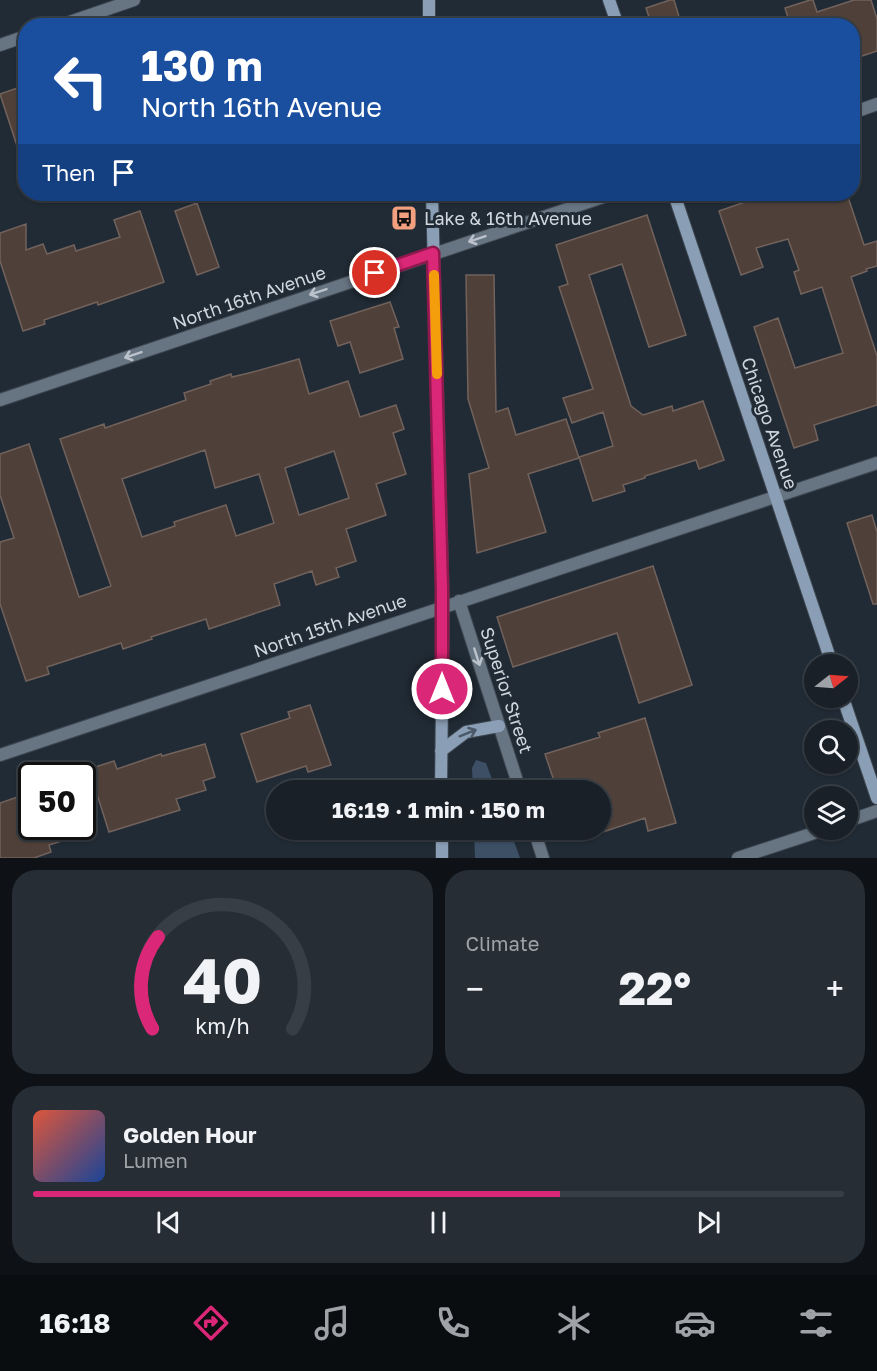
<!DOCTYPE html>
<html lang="en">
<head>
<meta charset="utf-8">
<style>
  body { margin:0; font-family:"Golos Text",sans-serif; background:#262d34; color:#f1f3f6; height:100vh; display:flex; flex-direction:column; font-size:22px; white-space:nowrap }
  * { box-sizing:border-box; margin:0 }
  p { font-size:20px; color:#9fa3a8 }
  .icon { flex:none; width:33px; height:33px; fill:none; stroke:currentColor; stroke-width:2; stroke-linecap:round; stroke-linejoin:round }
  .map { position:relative; height:858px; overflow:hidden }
  .drawer { display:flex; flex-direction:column; gap:12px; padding:12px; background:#0e1216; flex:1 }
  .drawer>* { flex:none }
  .guide { position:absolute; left:18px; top:18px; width:842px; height:183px; border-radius:24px; box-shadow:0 2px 4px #0004,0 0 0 2px #373e45; background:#1a4fa0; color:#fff; overflow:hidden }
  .needle { width:39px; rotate:73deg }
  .tools { position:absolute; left:804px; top:654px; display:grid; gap:12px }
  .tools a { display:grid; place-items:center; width:54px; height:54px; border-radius:50%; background:#192028; box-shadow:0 2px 4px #0004,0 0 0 2px #373e45; font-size:30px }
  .speed { position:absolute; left:18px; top:762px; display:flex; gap:12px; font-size:30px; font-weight:700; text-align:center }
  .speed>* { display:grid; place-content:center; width:78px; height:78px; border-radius:50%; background:#192028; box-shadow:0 2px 4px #0004,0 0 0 2px #373e45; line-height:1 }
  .speed .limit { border:3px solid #111; border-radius:9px; background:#fff; color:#111 }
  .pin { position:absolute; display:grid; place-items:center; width:51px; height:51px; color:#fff; margin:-26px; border:3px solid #fff; border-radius:50%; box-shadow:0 2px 6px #0007 }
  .me { position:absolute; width:66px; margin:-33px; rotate:0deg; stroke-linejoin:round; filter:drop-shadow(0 0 4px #0008) }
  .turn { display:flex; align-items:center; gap:21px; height:126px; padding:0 24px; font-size:27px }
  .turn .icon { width:78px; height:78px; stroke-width:2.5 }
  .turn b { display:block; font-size:42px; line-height:51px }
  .then { display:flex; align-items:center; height:57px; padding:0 24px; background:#0003; gap:12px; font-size:22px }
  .big { font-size:45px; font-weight:700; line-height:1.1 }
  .drawer .widget { flex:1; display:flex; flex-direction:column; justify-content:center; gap:9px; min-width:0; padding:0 21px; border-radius:24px; background:#262d34 }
  .drawer .dial { align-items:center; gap:0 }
  .dial svg { height:156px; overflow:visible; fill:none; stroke:#373e45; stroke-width:7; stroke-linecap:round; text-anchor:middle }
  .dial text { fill:#f1f3f6; stroke:none }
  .song { display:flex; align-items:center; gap:18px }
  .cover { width:72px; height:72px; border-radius:9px; background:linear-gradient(135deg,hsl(10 70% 55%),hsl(220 70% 35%)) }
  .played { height:6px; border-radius:3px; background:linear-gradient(90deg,#db2777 65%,#373e45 65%) }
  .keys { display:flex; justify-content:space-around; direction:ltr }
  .heat { display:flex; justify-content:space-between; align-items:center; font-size:33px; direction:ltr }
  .drawer .tiles { flex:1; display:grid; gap:12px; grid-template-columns:1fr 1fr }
  .widget:last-child { grid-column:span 2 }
  .trip { position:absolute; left:266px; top:780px; width:345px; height:60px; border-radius:30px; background:#192028; box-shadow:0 2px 4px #0004,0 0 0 2px #373e45; font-weight:700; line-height:60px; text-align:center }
  .menu { display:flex; height:96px; justify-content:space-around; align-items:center; background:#0a0d10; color:#9fa3a8 }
  .menu .icon { width:42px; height:42px }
  .menu .active { color:#db2777 }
  .menu b { font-size:27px; color:#f1f3f6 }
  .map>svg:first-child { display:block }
  .green { fill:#3c4f65 }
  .building { fill:#4f403a; stroke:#72625c; stroke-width:1.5; fill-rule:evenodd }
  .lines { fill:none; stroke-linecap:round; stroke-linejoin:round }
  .minor-casing { stroke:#3d4650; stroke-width:14 }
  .secondary-casing { stroke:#3d4650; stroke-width:14 }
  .minor { stroke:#677482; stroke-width:12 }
  .secondary { stroke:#8a9eb5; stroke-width:12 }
  .oneway { stroke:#bbc2cb }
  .oneway2 { stroke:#4b5968 }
  .route-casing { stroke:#8e194d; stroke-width:15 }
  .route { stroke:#db2777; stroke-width:10 }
  .slow { stroke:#f59e0b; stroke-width:10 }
  .labels { text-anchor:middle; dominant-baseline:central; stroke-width:6; stroke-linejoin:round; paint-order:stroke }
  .poi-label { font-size:18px; fill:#d0d6dd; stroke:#212b35; text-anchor:start }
  .street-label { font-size:18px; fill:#d0d6dd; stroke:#212b35 }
</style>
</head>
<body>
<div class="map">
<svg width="877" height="858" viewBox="0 0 877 858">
  <rect width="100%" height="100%" fill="#212b35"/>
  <path class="green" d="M476,760l10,3 10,27h-23l-1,-22z
    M474,830h36l10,28h-45z"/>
  <path class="building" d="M670,0h4l6,20 -17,6h-11l-6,-18z
    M810,0h3l4,12 37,-12h17l6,19v32l-18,6 -7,-21v-10h-65l-1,-4 3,-1 -4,-13z
    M26,85v75l-4,1 -22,-67z
    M742,194h105l17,51 13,-4v25l-11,3 1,2 -16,6 26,79v49l-63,20 4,15 -24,8 -40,-121 24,-9 17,50 48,-15 -21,-66 -21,7 -7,-22 5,-2 -11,-31 -32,9 7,19 -22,8 -22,-64 26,-9z
    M197,203l22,64 -22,8 -22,-64z
    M140,211l24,71 -66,23 -1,-3 -53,18 1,4 -22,7 -23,-70v-28l26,-9v26l17,-6 4,10 27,-9 2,6 44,-14 -6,-17z
    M647,215l39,120 -37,12 -27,-83 -33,11 42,131 12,9 29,-9 1,5 30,-10 21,59 -25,9 -3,-9 -51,16v2l-22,7 2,6 -32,10 -14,-44 34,-11 -10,-34 -31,11 -9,-25 30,-9 -34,-102 9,-3 -12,-39z
    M466,275h28l2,137 12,-4 8,27 50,-16 13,39 -51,16 18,58 -69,21 -8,-79 20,-6 -21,-69z
    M390,302l9,25 -5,1 9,31 -43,14 -10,-31 -12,4 -8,-25z
    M299,359l10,35 39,-13 12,36 36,-12 8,24 -11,4 13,41 -30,10 10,31 -40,14 10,32 -20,7 3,9 -23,8 -4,-14 -38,13 6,21 -71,24 -3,-10 -55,18 1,2 -29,10 -2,-6 -74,24 2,7 -23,7 -26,-77v-62l14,-4 -14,-43v-41l29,-10 50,153 32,-11 -51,-147 44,-15 1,4 81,-28 -2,-7 27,-9 -1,-3 21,-7 1,3 21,-5zM205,450l10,38 44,-14 15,49 -38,13 -10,-31 -52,17 1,4 -33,11 -20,-58zM334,451l15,47 -50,17 -14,-47z
    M872,515l5,17v72h-4l-26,-81z
    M653,566l39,119 -53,18 -22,-70 -104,34 -16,-50z
    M310,705l21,60 -23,7 -2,-6 -49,16 -16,-48 49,-16 -2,-6z
    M645,718l31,105 -28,8 -3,-13 -45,15v-43h-43l-12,-36 55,-17 -2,-4z
    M205,744l10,33 -12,4 3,9 -30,9 4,11 -71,22 -20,-63 25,-8 3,8 44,-15 1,2z
    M32,792v34h64l1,4 -48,15 2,7 -17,6h-34v-55z"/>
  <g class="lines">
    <defs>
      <path id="minor" d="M58,26l76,-26
        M0,45l26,-9
        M852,113l25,-9
        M0,400l612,-206
        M459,601l61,189
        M0,755l877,-292
        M848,821l29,-10
        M534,830l9,28
        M738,858l85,-28"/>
      <path id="secondary" d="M429,0v26
        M609,0l9,26
        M432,194l11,412 -2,184
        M674,194l158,470
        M843,698l34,100
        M441,751l25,-19 33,-6
        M442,830v28"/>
    </defs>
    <use href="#minor" class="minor-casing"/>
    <use href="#secondary" class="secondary-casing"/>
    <use href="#minor" class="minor"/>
    <use href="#secondary" class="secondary"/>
  </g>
  <defs><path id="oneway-shaft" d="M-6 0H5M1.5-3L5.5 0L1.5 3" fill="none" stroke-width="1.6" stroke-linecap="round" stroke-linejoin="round" transform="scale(1.5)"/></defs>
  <g class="oneway">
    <use href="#oneway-shaft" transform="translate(477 239) rotate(161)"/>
    <use href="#oneway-shaft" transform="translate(318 292) rotate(161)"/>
    <use href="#oneway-shaft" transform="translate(133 355) rotate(161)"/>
    <use href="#oneway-shaft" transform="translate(477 657) rotate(72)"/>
  </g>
  <use class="oneway2" href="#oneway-shaft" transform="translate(468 733) rotate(-22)"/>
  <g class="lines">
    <defs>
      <path id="route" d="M375,273l58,-20 9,336v100"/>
    </defs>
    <use href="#route" class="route-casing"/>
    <use href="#route" class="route"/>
    <path class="slow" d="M434,275l3,99"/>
  </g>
  <defs>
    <symbol id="bus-square" viewBox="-11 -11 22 22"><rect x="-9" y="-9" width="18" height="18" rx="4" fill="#f2a07f" stroke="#212b35"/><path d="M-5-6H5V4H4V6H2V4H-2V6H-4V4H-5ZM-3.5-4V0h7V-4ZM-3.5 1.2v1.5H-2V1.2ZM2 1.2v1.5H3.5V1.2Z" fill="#111"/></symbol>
  </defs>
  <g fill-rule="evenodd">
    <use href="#bus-square" x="389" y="203" width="30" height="30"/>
  </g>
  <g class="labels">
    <g class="poi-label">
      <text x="424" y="218">Lake &amp; 16th Avenue</text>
    </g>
    <g class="street-label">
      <text transform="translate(249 297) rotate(-19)">North 16th Avenue</text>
      <text transform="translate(770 423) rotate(71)">Chicago Avenue</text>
      <text transform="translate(330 625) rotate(-19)">North 15th Avenue</text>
      <text transform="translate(507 690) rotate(72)">Superior Street</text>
    </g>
  </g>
</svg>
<div class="tools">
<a><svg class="needle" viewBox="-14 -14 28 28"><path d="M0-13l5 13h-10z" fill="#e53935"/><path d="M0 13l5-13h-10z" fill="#9fa3a8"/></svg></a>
<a><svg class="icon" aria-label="search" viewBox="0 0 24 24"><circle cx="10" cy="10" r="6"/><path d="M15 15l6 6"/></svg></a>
<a><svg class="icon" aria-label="layers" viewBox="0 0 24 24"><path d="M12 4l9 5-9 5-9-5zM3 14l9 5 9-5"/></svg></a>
</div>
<div class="speed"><div class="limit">50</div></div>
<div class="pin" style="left:375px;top:273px;background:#d93025"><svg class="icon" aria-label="arrive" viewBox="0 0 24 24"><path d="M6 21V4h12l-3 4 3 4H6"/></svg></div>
<svg class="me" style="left:442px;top:689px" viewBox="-20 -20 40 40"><circle r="17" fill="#db2777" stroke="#fff" stroke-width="3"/><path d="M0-11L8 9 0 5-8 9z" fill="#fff"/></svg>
<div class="trip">16:19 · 1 min · 150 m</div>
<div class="guide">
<div class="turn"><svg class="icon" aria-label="left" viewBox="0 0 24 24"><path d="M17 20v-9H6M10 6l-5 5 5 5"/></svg><div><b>130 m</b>North 16th Avenue</div></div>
<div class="then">Then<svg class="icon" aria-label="arrive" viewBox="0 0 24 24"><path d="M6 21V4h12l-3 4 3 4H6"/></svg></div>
</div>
</div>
<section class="drawer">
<div class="tiles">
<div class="widget dial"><svg viewBox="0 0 100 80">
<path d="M14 69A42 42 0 1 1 86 69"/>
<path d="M14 69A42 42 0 0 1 17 22" stroke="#db2777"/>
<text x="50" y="56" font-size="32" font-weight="700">40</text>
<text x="50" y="72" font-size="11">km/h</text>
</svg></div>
<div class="widget"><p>Climate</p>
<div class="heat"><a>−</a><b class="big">22°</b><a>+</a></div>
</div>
<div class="widget">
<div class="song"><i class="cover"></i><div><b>Golden Hour</b><p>Lumen</p></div></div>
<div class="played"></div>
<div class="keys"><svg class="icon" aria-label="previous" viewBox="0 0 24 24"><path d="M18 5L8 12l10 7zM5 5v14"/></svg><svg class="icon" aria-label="pause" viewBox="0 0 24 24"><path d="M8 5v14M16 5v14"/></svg><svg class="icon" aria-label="next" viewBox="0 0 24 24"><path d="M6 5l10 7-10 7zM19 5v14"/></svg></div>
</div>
</div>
</section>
<nav class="menu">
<b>16:18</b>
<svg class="icon active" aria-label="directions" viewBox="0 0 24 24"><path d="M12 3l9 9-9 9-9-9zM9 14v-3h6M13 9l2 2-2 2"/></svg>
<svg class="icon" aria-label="music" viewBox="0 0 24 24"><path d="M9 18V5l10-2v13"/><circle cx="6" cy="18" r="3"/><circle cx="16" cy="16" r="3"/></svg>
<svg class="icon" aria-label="phone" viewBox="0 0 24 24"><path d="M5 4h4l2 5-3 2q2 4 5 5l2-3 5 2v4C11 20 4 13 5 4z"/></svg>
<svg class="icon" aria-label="climate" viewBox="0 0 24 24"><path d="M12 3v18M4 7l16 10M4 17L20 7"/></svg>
<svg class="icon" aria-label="car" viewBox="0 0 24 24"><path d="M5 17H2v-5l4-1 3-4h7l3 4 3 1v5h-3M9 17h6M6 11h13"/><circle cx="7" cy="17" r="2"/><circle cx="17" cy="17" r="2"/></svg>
<svg class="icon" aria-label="filters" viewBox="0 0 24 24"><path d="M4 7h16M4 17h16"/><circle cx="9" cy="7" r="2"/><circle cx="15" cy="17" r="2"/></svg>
</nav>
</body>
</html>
